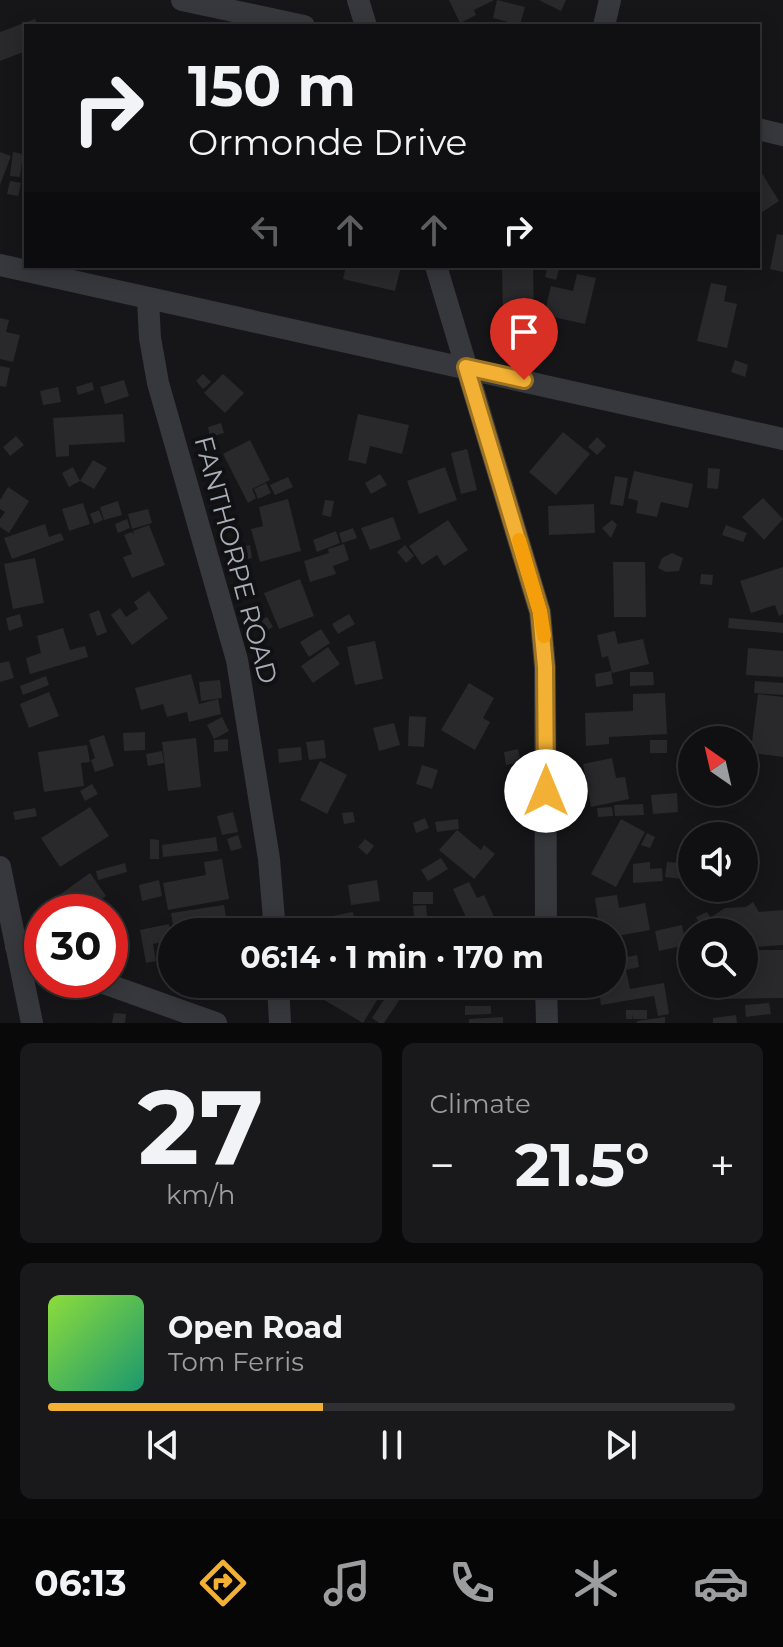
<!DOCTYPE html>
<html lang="en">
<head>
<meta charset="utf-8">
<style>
  body { margin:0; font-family:Montserrat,sans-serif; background:#19191b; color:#f1f3f6; height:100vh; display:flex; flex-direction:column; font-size:30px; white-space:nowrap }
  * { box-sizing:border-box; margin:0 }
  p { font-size:26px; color:#9c9d9f }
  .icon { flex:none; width:44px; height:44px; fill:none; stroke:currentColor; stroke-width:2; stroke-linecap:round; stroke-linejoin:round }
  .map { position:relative; height:1023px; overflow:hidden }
  .sheet { display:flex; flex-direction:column; gap:20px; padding:20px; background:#09090a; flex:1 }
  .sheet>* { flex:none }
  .top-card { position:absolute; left:24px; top:24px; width:736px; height:244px; border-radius:0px; box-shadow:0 4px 20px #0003,0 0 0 2px #303032; background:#101012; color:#f1f3f6; overflow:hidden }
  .needle { width:52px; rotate:326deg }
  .fabs { position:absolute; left:678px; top:726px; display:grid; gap:16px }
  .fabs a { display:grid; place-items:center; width:80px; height:80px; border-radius:50%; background:#101012; box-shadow:0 4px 20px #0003,0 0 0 2px #303032; font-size:40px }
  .speed { position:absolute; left:24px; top:894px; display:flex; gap:16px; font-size:40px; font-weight:700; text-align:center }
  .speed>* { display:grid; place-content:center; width:104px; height:104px; border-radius:50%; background:#101012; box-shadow:0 4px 20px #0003,0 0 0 2px #303032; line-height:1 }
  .speed .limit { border:12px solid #d22; background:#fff; color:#111 }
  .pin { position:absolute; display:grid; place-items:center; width:68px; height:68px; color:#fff; margin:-82px -34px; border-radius:50% 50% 50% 0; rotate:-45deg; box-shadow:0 0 8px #0007 }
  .pin .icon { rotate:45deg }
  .me { position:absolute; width:88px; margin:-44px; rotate:0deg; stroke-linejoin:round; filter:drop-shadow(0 0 6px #0008) }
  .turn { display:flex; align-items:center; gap:28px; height:168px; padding:0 32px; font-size:36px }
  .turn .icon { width:104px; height:104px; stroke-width:2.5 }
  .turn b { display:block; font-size:56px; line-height:68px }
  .lanes { display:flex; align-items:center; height:76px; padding:0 32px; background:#0003; justify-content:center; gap:40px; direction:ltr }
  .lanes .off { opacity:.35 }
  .big { font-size:60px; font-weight:700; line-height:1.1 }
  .sheet .tile { flex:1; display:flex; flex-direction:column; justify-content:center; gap:12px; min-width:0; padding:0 28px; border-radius:12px; background:#19191b }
  .sheet .dial { align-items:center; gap:0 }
  .dial b { font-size:104px; line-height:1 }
  .song { display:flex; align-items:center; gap:24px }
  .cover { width:96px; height:96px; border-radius:12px; background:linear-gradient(135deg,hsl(90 70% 55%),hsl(160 70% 35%)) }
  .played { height:8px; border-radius:4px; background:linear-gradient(90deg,#f2b134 40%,#303032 40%) }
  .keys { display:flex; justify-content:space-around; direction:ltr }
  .heat { display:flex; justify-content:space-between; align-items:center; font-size:44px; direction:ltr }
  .sheet .tiles { flex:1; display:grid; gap:20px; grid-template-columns:1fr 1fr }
  .tile:last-child { grid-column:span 2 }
  .trip { position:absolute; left:158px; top:918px; width:468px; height:80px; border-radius:40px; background:#101012; box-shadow:0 4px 20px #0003,0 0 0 2px #303032; font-weight:700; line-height:80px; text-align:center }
  .dock { display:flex; height:128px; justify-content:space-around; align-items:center; background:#060607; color:#9c9d9f }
  .dock .icon { width:56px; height:56px }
  .dock .active { color:#f2b134 }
  .dock b { font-size:36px; color:#f1f3f6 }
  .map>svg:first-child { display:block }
  .building { fill:#29292c }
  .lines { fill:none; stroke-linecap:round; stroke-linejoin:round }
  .street { stroke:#37383d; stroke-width:22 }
  .route-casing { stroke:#9d7322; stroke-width:20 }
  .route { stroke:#f2b134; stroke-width:14 }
  .slow { stroke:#f59e0b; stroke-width:14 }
  .labels { text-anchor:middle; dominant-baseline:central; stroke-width:8; stroke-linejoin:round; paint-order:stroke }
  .street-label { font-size:26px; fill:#a8adb8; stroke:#111113 }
</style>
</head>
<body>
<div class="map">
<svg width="783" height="1023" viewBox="0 0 783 1023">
  <rect width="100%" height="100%" fill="#161618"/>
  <path class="building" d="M449,0h45l-20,10 2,5 -16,8z
    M497,0l28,7 -5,18 -27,-7z
    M539,0h27l-5,11z
    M35,19l3,7h-12v25l-26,10v-29z
    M0,152l11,4 -11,29z
    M13,152l10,2 -3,23 -10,-1z
    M761,172l18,29 -21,14v-41z
    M10,181l11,2 -3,13 -11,-2z
    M777,234l6,1v37l-13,-3z
    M346,266h55l-6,25 -52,-12z
    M502,266h31l1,52h-31z
    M548,266h12l-4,14 -11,-3z
    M577,274l19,4 -11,46 -41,-9 7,-29 22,5z
    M711,283l16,3 -3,15 13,3 -10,44 -30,-7z
    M0,318l9,2 -3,12 14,3 -7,27 -13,-3z
    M735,360l13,5 -3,12 -14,-5z
    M0,366l10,2 -4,19 -6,-1z
    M203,374l8,8 -8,7 -7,-8z
    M223,374l21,19 -19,20 -21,-20z
    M124,380l5,16 -24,8 -5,-17z
    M92,382l2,8 -16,5 -2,-8z
    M58,387l3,15 -18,3 -3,-14z
    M123,414l2,28 -56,3v11l-13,1 -3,-39z
    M358,414l51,11 -7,29 -32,-8 -4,18 -18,-4z
    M221,423l3,10 -14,4 -2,-10z
    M563,432l27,22 -34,41 -27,-23z
    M16,436l8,9 -14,11 -7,-9z
    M597,437l9,9 -9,9 -9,-8z
    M250,440l20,40 -18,9 4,9 -8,5 -25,-49z
    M467,449l10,41 -16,4 -10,-41z
    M93,460l14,8 -13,21 -14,-8z
    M73,467l7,14 -11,6 -7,-14z
    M445,467l12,33 -38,14 -12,-33z
    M708,468l12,1 -2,20 -11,-1z
    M634,471l59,13 -5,24 -27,-6 -4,15 -21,-4 2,-12 -10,-3z
    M380,474l7,11 -16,9 -6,-11z
    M615,476l13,2 -5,28 -13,-2z
    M288,477l5,10 -18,8 -5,-10z
    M266,483l5,10 -13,6 -4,-10z
    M8,487l21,14 -20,32 -9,-6v-8l5,-7 -5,-3v-9z
    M763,498l20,21 -19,21 -22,-23z
    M288,499l13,52 -41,11 -9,-33 12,-3 -4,-19z
    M325,500l9,1 -3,16 -9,-2z
    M118,501l4,14 -18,5 -4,-13z
    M229,502l4,8 -12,5 -3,-8z
    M83,503l7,21 -21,7 -7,-22z
    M594,504l1,29 -46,2 -1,-29z
    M148,509l4,14 -20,6 -4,-15z
    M99,510l4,10 -9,4 -4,-10z
    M393,517l8,22 -31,11 -9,-22z
    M127,519l3,9 -12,5 -3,-9z
    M448,520l20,30 -24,16 -7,-11 -15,10 -13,-19z
    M612,520l5,5 -6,13 -9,-10z
    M45,524l4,13 12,-4 3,7 -52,19 -8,-21z
    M149,525l16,40 -33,13 -9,-21 9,-3 -8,-19 8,-3 2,3 -1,-4z
    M726,525l21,8 -4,9 -21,-7z
    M353,528l4,10 -15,5 -3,-10z
    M336,531l4,12 -23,9 -4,-12z
    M344,544l5,16 -16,6 3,8 -26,8 -6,-21 25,-8 -1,-4z
    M250,545l2,13 -9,2 -2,-13z
    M405,545l9,11 -8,7 -9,-11z
    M672,553l11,5 -4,13 -13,1 -8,-4 4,-10z
    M35,558l9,45 -31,6 -9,-45z
    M613,562h32l1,55h-32z
    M783,567v47l-4,2 -4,-11 -24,8 -11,-32z
    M701,574l12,1 -1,10 -12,-1z
    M300,579l14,37 -35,13 -15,-36z
    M149,591l19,27 -36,27 -21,-30 9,-7 6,9 12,-8 -4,-7z
    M99,610l8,22 -10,4 -8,-22z
    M20,614l3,12 -14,5 -3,-13z
    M349,614l6,10 -17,10 -6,-10z
    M267,617l6,10 -7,4 -6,-10z
    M729,618l54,5v10l-55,-5z
    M63,628l7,22 15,-4 3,11 -58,17 -4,-16 15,-5 -4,-17z
    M321,629l9,14 -21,14 -9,-15z
    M615,631l3,13 25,-5 6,25 -37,9 -4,-17 -6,2 -5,-23z
    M375,641l8,38 -28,6 -8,-38z
    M328,647l12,17 -27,19 -12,-17z
    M748,648l35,3v26l-37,-2z
    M9,661l5,17 -14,4v-19z
    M611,671l2,13 -17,3 -1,-13z
    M630,672h23l1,13 -24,1z
    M191,674l8,30 19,-5 3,15 -32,8 -2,-10 -20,5 -4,-13 -22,6 -6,-22z
    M46,676l3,9 -26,10 -3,-9z
    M220,680l2,18 -21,3 -2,-19z
    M755,681l28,2v12l-29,-2z
    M469,683l25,15 -11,20 7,4 -15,28 -34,-20z
    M49,692l10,24 -30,12 -9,-24z
    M665,693l2,41 -58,3v7l-23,2 -1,-33 48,-2v-17z
    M758,694l25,3v60l-38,-5 2,-11 5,1z
    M409,716l17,1 -2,30 -16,-1z
    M222,717l7,14 -15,8 -7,-14z
    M394,723l6,22 -21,6 -6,-23z
    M145,732v18l-21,1 -1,-18z
    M104,735l10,31 -19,6 -4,-12 4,-2 -6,-18z
    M196,738l5,49 -33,4 -6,-49z
    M228,739v12l-14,1v-12z
    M324,740l2,18 -17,2 -3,-18z
    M650,740h17v13h-17z
    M87,745l3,17 -9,1 3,23 -40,6 -6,-40z
    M301,747l1,13 -23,3 -1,-14z
    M518,749l3,13 -15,3 -2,-13z
    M162,751l2,12 -16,3 -2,-12z
    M612,758l4,20 9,-1 4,22 -38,8 -8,-43z
    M320,761l27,14 -20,39 -27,-14z
    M422,765l16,5 -6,19 -16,-5z
    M92,784l6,10 -13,7 -5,-10z
    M677,793l1,19 -25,2 -2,-19z
    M643,804l1,11 -29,1 -1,-11z
    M90,807l19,29 -49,31 -19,-29z
    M612,807l1,9 -15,1 -1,-9z
    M35,808l2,8 -22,4 -2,-8z
    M233,812l5,20 -16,3 -5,-19z
    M353,812l2,10 -11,2 -2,-11z
    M425,818l4,10 -13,5 -3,-10z
    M458,819l1,10 -22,3 -2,-10z
    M621,819l24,13 -29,55 -25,-13z
    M457,830l24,20 3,-5 11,9 -21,25 -35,-29z
    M647,833l8,4 -5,11 -9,-3z
    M238,835l4,13 -11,3 -4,-12z
    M216,837l2,14 -55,6 -1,-12z
    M150,839l9,1v19h-9z
    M365,839l9,7 -7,9 -9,-8z
    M441,858l7,11 -20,12 -7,-11z
    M222,859l7,40 -61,11 -5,-27 43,-8 -2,-13z
    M650,862v7l12,-1 1,13 -30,2v-19z
    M667,862l17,1 -2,16 -17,-2z
    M125,863l2,9 -29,8 -2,-9z
    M90,873l16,23 -10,7 7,9h-38l-10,-14z
    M159,880l3,16 -20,5 -3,-16z
    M377,880l3,21 -29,4 -3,-20z
    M469,882l8,16 7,-3 17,37h-49l17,-8 -16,-35z
    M413,892h20v12h-20z
    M617,895l2,13 26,-5 5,27 -38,7 -4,-12 -9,1 -4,-28z
    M753,902l6,10 24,-2v35l-29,2 -8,-12 -2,1v-4h-24l-9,-15 14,-9 21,-1z
    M224,905l2,12 -53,8 -2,-12z
    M426,905l2,20 -13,1 -2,-20z
    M353,912l3,20h-26l-2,-15z
    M707,912l4,7 7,13h-15l-7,-15z
    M239,918l5,8 -13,6 -4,-7z
    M169,924l3,16 -19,4 3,17 -10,2 -6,-33z
    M682,925l4,20 -27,6 -4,-20z
    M744,950h39v48l-59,1v-15h20z
    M637,955l2,12 -13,3 4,19 34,-6 5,31 -11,2 -4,-20 -53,9 -3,-21h14v-24z
    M329,984h58l-24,39 -42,-25z
    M389,992l11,7 -16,24h-5l-7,-5z
    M769,1003l2,11 -25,3 -1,-12z
    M465,1006h26v8l-26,1z
    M626,1010h21v9h-14l-1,-5v5h-6z
    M114,1013l12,1 -1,9h-13z
    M736,1015l1,8h-24v-5z
    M503,1017v6h-34v-4z
    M665,1017v6h-28v-2z"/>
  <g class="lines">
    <path class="street" d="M182,0l122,26
      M358,0l8,26
      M604,26l6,-26
      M758,129l25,6
      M0,265l783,174
      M436,266l104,346 5,55 1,265
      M148,300l2,38 8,45 79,277 32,199 6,73
      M0,867l32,156
      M16,947l26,13
      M95,980l121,43
      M278,984l2,39
      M546,984l1,39"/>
  </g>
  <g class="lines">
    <defs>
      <path id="route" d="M524,380l-58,-13 74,245 5,55 1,124"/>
    </defs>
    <use href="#route" class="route-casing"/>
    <use href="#route" class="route"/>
    <path class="slow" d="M519,540l21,72 4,24"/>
  </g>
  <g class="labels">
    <g class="street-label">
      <text transform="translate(236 560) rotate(75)">FANTHORPE ROAD</text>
    </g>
  </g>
</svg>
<div class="fabs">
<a><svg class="needle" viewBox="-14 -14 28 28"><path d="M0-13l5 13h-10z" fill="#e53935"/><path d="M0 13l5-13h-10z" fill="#9c9d9f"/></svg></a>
<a><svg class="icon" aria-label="sound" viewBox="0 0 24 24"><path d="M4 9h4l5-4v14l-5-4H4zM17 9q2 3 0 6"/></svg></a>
<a><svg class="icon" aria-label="search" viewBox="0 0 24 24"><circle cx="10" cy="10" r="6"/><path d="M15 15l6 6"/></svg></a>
</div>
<div class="speed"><div class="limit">30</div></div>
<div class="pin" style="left:524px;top:380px;background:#d93025"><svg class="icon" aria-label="arrive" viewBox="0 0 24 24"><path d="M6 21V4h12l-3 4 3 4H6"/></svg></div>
<svg class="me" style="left:546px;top:791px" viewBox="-20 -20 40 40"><circle r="19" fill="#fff"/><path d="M0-13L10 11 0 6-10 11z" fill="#f2b134"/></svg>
<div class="trip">06:14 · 1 min · 170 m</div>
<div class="top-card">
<div class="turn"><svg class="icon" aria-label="right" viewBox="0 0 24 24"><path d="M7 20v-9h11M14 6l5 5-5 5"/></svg><div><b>150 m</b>Ormonde Drive</div></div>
<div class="lanes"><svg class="icon off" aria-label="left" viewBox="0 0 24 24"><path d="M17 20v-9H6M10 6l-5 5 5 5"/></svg><svg class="icon off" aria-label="ahead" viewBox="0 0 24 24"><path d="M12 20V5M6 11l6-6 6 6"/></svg><svg class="icon off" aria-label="ahead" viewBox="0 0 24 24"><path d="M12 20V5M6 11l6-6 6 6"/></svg><svg class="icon" aria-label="right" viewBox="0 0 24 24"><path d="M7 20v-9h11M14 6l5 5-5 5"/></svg></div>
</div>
</div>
<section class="sheet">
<div class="tiles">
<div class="tile dial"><b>27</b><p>km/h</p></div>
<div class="tile"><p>Climate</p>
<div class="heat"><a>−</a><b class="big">21.5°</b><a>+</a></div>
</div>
<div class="tile">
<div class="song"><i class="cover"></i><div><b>Open Road</b><p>Tom Ferris</p></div></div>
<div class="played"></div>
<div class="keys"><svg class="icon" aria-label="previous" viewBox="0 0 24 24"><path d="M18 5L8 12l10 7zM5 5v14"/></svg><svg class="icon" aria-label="pause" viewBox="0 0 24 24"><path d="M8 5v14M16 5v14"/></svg><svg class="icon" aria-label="next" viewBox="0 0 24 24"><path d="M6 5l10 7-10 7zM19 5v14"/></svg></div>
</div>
</div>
</section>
<nav class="dock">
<b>06:13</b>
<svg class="icon active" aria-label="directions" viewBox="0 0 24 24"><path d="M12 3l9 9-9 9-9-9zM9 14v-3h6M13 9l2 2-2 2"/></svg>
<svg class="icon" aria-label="music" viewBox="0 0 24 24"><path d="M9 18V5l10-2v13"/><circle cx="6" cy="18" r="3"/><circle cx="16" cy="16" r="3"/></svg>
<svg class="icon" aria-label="phone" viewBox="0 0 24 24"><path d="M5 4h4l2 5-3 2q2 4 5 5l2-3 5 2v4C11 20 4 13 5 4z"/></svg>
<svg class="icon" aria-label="climate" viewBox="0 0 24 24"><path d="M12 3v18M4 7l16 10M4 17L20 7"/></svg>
<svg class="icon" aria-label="car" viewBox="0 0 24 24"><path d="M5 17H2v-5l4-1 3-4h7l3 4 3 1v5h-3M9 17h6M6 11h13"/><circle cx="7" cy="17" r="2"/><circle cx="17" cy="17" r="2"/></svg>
</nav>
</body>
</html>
